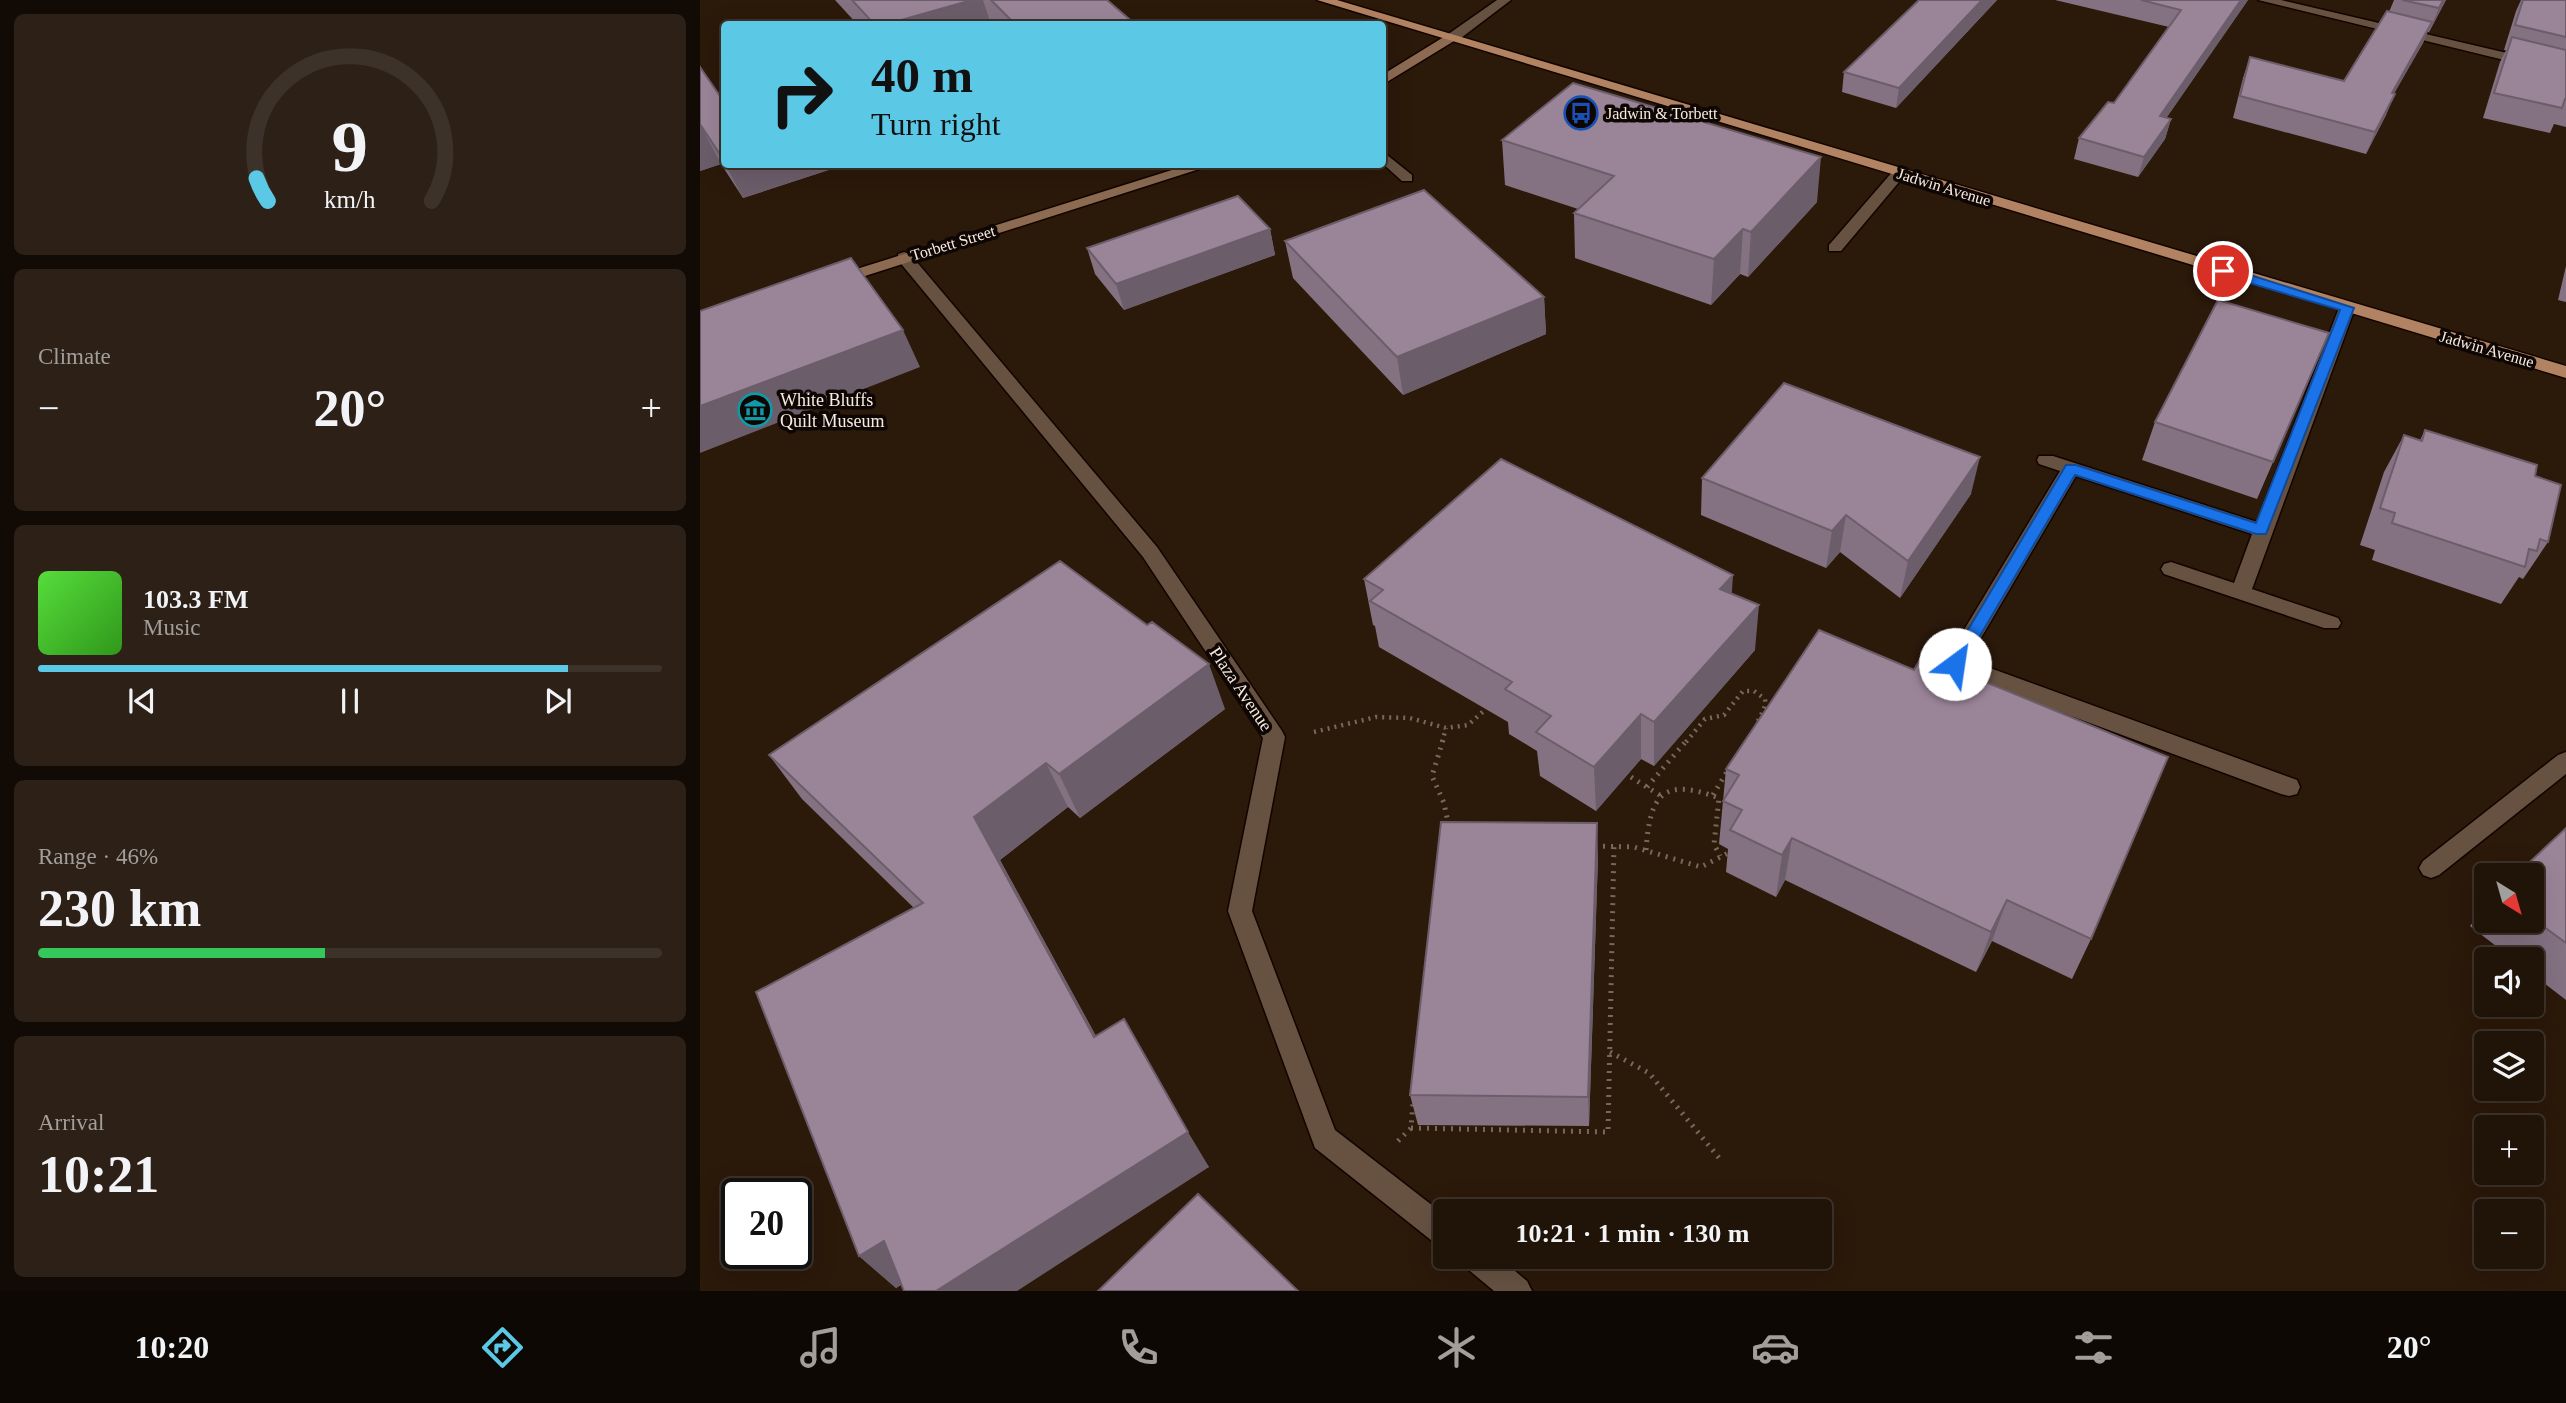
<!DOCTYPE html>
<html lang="en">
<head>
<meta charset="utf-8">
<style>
  body { margin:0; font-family:"Times New Roman",serif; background:#2d2016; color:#f1f3f6; height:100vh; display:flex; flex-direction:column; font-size:26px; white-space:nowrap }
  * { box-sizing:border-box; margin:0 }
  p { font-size:23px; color:#a29e9c }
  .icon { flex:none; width:38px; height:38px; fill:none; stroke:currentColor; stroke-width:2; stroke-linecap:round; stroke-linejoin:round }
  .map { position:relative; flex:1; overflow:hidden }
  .sheet { display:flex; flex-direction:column; gap:14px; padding:14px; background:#120a04; width:700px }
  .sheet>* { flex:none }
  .top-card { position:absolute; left:21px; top:21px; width:665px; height:147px; border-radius:7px; box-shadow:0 7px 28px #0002,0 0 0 2px #3d3229; background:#5bc8e6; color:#111; overflow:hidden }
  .needle { width:46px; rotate:143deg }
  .controls { position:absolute; left:1774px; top:863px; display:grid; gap:14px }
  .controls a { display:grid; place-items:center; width:70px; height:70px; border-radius:7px; background:#201308; box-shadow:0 7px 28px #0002,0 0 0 2px #3d3229; font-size:35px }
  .speed { position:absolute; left:21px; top:1178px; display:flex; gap:14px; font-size:35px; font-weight:700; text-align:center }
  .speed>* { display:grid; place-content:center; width:91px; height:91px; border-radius:50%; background:#201308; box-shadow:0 7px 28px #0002,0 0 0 2px #3d3229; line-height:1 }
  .speed .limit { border:4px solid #111; border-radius:10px; background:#fff; color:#111 }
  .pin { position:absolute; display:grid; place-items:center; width:60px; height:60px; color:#fff; margin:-30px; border:4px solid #fff; border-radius:50%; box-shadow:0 2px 7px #0007 }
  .me { position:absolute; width:77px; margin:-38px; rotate:31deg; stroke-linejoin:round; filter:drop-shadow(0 0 5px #0008) }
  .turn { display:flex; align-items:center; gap:24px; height:147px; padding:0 35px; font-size:32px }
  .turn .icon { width:91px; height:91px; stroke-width:2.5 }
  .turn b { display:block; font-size:49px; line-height:60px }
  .big { font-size:52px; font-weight:800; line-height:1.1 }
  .sheet .tile { flex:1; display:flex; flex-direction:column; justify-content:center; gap:10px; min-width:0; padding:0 24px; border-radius:10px; background:#2d2016 }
  .sheet .dial { align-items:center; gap:0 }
  .dial svg { height:182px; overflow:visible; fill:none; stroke:#3d3229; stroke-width:7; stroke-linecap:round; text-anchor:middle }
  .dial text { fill:#f1f3f6; stroke:none }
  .song { display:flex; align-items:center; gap:21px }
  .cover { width:84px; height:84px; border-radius:10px; background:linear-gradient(135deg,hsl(110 70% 55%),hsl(110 70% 35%)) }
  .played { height:7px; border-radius:4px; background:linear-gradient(90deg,#5bc8e6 85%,#3d3229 85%) }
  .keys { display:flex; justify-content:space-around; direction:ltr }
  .heat { display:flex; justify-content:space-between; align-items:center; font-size:38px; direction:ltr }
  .charge { height:10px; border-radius:5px; background:linear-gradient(90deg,#34c759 46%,#3d3229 0) }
  .trip { position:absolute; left:733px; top:1199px; width:399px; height:70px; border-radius:7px; background:#201308; box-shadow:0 7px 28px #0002,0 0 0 2px #3d3229; font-weight:800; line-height:70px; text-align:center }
  .tabs { display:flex; height:112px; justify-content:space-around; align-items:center; background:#0d0803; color:#a29e9c }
  .tabs .icon { width:49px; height:49px }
  .tabs .current { color:#5bc8e6 }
  .tabs b { font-size:32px; color:#f1f3f6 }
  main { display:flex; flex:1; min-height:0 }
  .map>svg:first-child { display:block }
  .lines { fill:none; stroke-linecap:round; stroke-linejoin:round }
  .lane-casing { stroke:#130400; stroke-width:3 }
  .street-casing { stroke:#130400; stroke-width:3 }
  .secondary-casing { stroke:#130400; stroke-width:3 }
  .primary-casing { stroke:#130400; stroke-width:3 }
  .path-far1 { stroke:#78685b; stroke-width:4.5; stroke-dasharray:2 5; stroke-linecap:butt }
  .path { stroke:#78685b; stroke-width:5; stroke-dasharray:2 6; stroke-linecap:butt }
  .lane { fill:#675242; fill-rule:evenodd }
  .street { fill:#675242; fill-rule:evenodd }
  .secondary { fill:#8c6b52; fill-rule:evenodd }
  .primary { fill:#b28362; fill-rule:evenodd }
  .wall { fill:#847283 }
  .shaded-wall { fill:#6c5d6a }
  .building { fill:#9a8598; stroke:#6c5d6a; stroke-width:2 }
  .route { fill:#1a73e8; stroke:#114b97; stroke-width:2 }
  .labels { text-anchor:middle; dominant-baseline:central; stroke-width:7; stroke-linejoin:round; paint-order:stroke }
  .far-poi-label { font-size:16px; fill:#f8ebe1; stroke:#0e0603; text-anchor:start }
  .far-street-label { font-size:16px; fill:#f8ebe1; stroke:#0e0603 }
  .poi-label { font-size:18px; fill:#f8ebe1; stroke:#0e0603; text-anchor:start }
  .street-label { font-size:18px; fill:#f8ebe1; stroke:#0e0603 }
</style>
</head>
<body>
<main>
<section class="sheet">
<div class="tile dial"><svg viewBox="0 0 100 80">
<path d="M14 69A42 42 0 1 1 86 69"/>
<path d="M14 69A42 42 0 0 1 9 59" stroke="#5bc8e6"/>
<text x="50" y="56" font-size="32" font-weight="700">9</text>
<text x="50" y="72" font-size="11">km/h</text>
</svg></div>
<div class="tile"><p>Climate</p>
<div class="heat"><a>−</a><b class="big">20°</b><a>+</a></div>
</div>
<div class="tile">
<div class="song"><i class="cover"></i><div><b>103.3 FM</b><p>Music</p></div></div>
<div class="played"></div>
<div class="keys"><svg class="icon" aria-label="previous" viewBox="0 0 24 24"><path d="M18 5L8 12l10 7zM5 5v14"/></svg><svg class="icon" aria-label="pause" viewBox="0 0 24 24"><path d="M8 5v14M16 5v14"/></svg><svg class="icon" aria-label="next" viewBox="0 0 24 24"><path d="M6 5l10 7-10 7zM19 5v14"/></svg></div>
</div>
<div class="tile"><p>Range · 46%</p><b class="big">230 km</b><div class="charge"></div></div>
<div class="tile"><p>Arrival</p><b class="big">10:21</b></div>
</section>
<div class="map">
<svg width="1866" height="1291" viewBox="0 0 1866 1291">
  <rect width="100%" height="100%" fill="#2b190a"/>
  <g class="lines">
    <defs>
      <path id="lane" d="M682,151l30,24v6h-10l-20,-18z
        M1199,168l8,5 -3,3 -63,75h-12v-6l65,-75z
        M1647,303l8,5 -103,281 86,29 3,5 -3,5h-14l-160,-54 -3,-5 3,-5 7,-2 63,21 18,-49 -176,-58 -108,184 329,120 3,7 -3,7 -8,2 -8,-2 -334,-124 -3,-6 3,-6 113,-187 -21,-7 -2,-4 2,-4h14l204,66 82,-214z
        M1866,752v22l-127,101 -8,3 -8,-3 -4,-7 4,-7 135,-106z"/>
      <path id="street" d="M797,0h14l-54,41h-10v-6z
        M1558,0h23l285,67v8z
        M204,252l6,2 247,293 125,184 3,6 -33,174 83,219 111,86v32l-10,-4 -121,-96 -87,-237 35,-173 -120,-181 -245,-297v-6z
        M760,1256h37l30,25 5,10h-38l-30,-25z"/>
      <path id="secondary" d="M747,35l12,3 -77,47v-10z
        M491,164h24l-375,120h-12l-2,-3 2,-3z"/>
      <path id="primary" d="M617,0h20l1229,366v12z"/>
    </defs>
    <use href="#lane" class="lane-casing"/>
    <use href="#street" class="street-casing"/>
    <use href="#secondary" class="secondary-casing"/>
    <use href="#primary" class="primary-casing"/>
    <path class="path-far1" d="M614,732l62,-15 34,1 36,10 22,-3 18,-16
      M742,742l4,-14
      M986,742l19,-23 19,-4 19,-24h11l11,8c2,12 -9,19 -9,31"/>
    <path class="path" d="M743,740l-11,36 12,27 5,24
      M931,777l30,19
      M947,787l40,-47
      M1013,795l15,-25
      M895,846l39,1 67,20 31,-16
      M946,850c4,-56 17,-73 73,-52l-5,46 6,12
      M910,1052l39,21 71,86
      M711,1128l197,4 6,-286
      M698,1141l13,-13 2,-26"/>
    <use href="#lane" class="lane"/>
    <use href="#street" class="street"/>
    <use href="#secondary" class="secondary"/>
    <use href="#primary" class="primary"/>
  </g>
  <path class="wall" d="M135,0h272l28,24h-142l-3,-3 1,3h-134z
    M1219,0h78l-101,108 -54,-16 2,-20z
    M1355,0h193l-82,118 5,1 -6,20 -27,38 -64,-18 5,-21 35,-35 55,-76z
    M1694,0h52l-17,32h-2l-4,11 -29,50 -8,22 -20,39 -133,-36 10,-40 7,-21 94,24 45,-69z
    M1821,0h45v127l-12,-3 -4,9 -67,-15 17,-56 6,-12h-2l12,-39z
    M0,67l22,32h2v65h123l-104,34 -22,-34 -21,7z
    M802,140l315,62 -69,75 -8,-3 -29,31 -136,-47 -1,-45 4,-4 -73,-24z
    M570,229l5,26 -151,55 -29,-36 -8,-26z
    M585,241l259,56 2,37 -143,61 -110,-117z
    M1866,266v36l-8,-2z
    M1629,333l-72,166 -115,-39 13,-38z
    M1725,430l110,46 13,66 -25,37 -4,-2 -18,27 -129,-44 3,-10 -15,-5 24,-73 20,-37 16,5z
    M1002,478l269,16 -71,104 -60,-46 -14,16 -125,-53z
    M664,579l368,14 23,57 -101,116 -13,-7 -45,52 -56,-35 -3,-25 -28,-17 -1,-12 -129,-75 -4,-21 -2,-1z
    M525,709l-145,109 -12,-11 -68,53 96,176 113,131 -308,118 -5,3 -37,-32 55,-348 -112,-109 -33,-44z
    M1026,769l365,170 -19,40 -80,-38 -16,31 -191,-92 -9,17 -50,-25 2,-23 -9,-5z
    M1866,828v172l-34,-26v-15h-19l-43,-33 17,-21v15h45v-45z
    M898,857l-9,269 -171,-1 -8,-30z"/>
  <path class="shaded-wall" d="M272,0h11l8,24h-104z
    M1282,0h15l-101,108 3,-20z
    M1541,0h7l-94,136 6,-20z
    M1743,0h3l-17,32 10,-24z
    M1732,22l-9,21 -41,72 10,-22z
    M1695,94l-9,21 -20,39 9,-22z
    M1471,119l-6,20 -27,38 6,-20z
    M0,124l21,40 -21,7z
    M1121,157l-4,45 -69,75 3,-45z
    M25,164h122l-104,34z
    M570,229l5,26 -151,55 -8,-26z
    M1043,229l-3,45 -29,31 3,-46z
    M844,297l2,37 -143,61 -6,-38z
    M203,330l17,37 -220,86v-47z
    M1280,457l-9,37 -71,104 8,-37z
    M1146,515l-6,37 -14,16 6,-37z
    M1033,575l-3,46 -10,-32z
    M1059,605l-4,45 -101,116v-44z
    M509,664l16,45 -145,109 -21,-44z
    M941,714v45l-45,52 -2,-44z
    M346,763l22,44 -68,53 117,215 -23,-38 -120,-220z
    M897,823l1,34 -9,269 -1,-29z
    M1092,838l-7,42 -9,17 6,-42z
    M1307,900l-15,41 -16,31 15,-40z
    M488,1132l21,35 -192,124h-81z
    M184,1241l35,32 -23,15 -37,-32z"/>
  <path class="building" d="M152,0h120l-85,24h-13z
    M291,0h116l28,24h-120z
    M1219,0h63l-83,88 -55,-16z
    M1441,0h100l-81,116 11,3 -27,38 -65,-19 29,-36 6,1 67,-93z
    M1702,0h41l-4,8z
    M1823,0h43v37l-51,-12z
    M1687,11l45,11 -40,71 3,1 -20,38 -135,-36 10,-39 94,24z
    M1812,37l54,13v49h-1l-3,9 -68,-15z
    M0,67l22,32h2v56l-3,1 -21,-32z
    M873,83l248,74 -70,75 -8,-3 -29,30 -140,-46 40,-37 -112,-36z
    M724,190l120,107 -147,60 -112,-116z
    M538,196l32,33 -154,55 -29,-36z
    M151,258l52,72 -203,76v-95z
    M1518,300l111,33 -56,129 -118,-40z
    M1084,383l196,74 -72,104 -62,-46 -14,16 -130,-53z
    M1725,430l112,35 -2,11 26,9 -13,57 -8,-3 -3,12 -8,-2 -4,18 -133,-44 3,-10 -15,-5 24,-73 18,6z
    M801,459l232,116 -13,14 39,16 -105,117 -13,-8 -47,53 -58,-35 15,-16 -46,-27 7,-7 -142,-81 13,-11 -19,-11z
    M360,561l87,64 5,-3 57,42 -150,110 -13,-11 -72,54 120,220 30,-18 64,113 -252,159h-32l-20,-50 -25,15 -103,-264 167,-89 -154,-148z
    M1119,630l95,40 8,-14 246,101 -77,182 -84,-39 -16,32 -199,-94 -10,17 -52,-25 12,-20 -19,-9 16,-26 -13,-6z
    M741,822l156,1 -9,274 -178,-2z
    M1866,828v115l-34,-25v-43h-16z
    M498,1194l100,97h-200z"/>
  <path class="route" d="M1519,268h9l126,40 -88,226h-10l-181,-59 -114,193h-11v-8l116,-195h10l180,58 84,-213 -121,-36z"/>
  <defs>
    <symbol id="bus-ring" viewBox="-11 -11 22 22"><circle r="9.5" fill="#0e0603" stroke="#1a4fb4" stroke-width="1.5"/><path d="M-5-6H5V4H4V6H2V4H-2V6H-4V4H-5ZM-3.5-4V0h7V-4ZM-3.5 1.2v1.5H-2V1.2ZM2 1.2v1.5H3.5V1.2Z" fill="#1a4fb4"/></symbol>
    <symbol id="museum-ring" viewBox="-11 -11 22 22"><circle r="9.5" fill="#0e0603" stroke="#0f9aa8" stroke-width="1.5"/><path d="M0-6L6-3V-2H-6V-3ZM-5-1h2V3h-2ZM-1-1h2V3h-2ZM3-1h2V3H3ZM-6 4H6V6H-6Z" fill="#0f9aa8"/></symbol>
  </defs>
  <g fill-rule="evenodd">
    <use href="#bus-ring" x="862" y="94" width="38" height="38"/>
    <use href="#museum-ring" x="36" y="391" width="38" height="38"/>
  </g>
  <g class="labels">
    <g class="far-poi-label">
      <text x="906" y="113">Jadwin &amp; Torbett</text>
    </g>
    <g class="far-street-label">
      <text transform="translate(1244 187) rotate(17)">Jadwin Avenue</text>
      <text transform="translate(253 243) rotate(-17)">Torbett Street</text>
      <text transform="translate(1787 349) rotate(16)">Jadwin Avenue</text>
    </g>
    <g class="poi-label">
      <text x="80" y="400">White Bluffs<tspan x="80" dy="21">Quilt Museum</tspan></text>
    </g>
    <g class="street-label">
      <text transform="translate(541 689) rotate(56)">Plaza Avenue</text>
    </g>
  </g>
</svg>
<div class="controls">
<a><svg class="needle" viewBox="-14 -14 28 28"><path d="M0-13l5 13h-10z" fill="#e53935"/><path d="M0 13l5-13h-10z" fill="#a29e9c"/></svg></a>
<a><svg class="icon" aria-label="sound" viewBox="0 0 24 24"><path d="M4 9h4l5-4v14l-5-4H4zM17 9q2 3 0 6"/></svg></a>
<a><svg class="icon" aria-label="layers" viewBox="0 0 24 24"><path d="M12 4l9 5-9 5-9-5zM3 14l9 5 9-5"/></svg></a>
<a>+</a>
<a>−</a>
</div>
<div class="speed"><div class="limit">20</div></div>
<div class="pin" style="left:1523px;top:271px;background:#d93025"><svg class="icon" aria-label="arrive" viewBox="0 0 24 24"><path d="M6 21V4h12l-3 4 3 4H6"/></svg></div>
<svg class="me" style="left:1255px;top:664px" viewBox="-20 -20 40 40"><circle r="19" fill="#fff"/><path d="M0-13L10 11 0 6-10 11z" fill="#1a73e8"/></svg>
<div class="trip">10:21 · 1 min · 130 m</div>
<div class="top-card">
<div class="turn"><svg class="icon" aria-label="right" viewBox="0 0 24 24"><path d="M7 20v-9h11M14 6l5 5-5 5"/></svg><div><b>40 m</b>Turn right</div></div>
</div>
</div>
</main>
<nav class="tabs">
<b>10:20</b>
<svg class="icon current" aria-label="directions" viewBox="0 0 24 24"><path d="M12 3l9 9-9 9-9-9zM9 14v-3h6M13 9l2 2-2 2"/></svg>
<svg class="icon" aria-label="music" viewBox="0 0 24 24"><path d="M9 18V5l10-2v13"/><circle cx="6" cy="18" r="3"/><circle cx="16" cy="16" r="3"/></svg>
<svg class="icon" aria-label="phone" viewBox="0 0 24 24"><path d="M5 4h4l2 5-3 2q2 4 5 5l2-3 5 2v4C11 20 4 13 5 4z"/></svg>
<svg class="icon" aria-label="climate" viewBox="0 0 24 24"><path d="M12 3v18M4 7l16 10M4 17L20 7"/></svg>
<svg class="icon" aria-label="car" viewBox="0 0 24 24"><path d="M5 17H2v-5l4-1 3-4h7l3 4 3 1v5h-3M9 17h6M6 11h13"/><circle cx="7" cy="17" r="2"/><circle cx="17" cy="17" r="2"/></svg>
<svg class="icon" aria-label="filters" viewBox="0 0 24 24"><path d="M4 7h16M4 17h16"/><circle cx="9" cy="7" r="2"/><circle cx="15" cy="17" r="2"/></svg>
<b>20°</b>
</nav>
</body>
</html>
